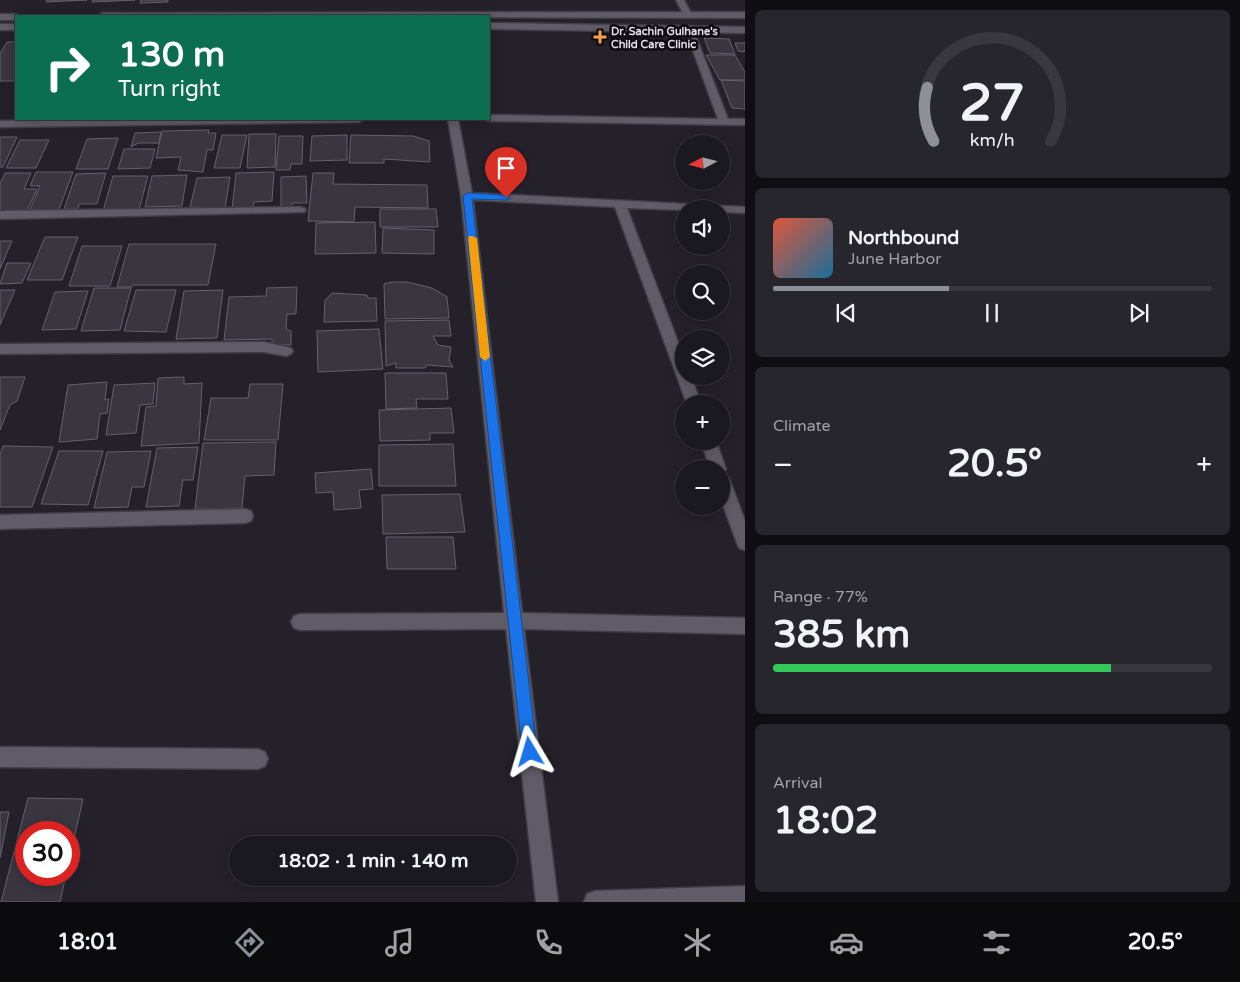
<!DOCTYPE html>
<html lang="en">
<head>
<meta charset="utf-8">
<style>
  body { margin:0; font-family:"Varela Round",sans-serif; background:#28262d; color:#f1f3f6; height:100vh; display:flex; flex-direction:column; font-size:19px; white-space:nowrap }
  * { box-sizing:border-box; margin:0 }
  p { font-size:16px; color:#a0a0a5 }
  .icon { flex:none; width:28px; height:28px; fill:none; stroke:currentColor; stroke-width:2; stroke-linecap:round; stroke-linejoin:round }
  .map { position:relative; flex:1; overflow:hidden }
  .sheet { display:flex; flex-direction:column; gap:10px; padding:10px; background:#0f0e12; width:495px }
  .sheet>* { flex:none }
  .top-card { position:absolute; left:15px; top:15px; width:475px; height:105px; border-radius:0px; box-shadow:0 2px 12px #0003,0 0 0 1px #39383e; background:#0b6e4f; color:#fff; overflow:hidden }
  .needle { width:32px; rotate:263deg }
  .tools { position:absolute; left:675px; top:135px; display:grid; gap:10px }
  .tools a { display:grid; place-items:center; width:55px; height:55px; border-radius:50%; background:#1b1920; box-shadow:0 2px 12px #0003,0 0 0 1px #39383e; font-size:25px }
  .speed { position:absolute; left:15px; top:821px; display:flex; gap:10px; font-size:25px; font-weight:700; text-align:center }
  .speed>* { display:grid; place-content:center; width:65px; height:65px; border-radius:50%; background:#1b1920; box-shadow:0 2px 12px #0003,0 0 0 1px #39383e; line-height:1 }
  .speed .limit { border:8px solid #d22; background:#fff; color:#111 }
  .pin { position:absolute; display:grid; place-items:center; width:42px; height:42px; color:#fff; margin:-51px -21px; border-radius:50% 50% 50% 0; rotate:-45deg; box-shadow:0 0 5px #0007 }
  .pin .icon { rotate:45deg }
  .me { position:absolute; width:55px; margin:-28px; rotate:353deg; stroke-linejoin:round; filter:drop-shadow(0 0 4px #0008) }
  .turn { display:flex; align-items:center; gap:18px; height:105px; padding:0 20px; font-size:22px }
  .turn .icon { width:65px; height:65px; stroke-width:2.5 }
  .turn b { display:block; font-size:35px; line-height:42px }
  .big { font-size:38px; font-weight:700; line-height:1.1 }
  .sheet .tile { flex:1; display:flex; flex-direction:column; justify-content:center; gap:8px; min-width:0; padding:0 18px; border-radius:8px; background:#28262d }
  .sheet .dial { align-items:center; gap:0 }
  .dial svg { height:130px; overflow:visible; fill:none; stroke:#39383e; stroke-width:7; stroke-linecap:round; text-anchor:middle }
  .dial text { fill:#f1f3f6; stroke:none }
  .song { display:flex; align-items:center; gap:15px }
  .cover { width:60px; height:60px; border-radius:8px; background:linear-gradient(135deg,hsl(10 70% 55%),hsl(200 70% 35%)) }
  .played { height:5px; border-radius:2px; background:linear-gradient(90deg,#8c9099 40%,#39383e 40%) }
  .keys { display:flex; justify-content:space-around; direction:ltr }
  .heat { display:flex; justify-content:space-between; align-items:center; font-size:28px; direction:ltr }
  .charge { height:8px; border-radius:4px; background:linear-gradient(90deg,#34c759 77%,#39383e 0) }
  .trip { position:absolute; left:229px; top:836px; width:288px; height:50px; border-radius:25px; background:#1b1920; box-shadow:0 2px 12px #0003,0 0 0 1px #39383e; font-weight:700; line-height:50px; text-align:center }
  .tabs { display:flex; height:80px; justify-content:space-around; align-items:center; background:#0b0a0d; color:#a0a0a5 }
  .tabs .icon { width:35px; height:35px }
  .tabs .current { color:#8c9099 }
  .tabs b { font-size:22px; color:#f1f3f6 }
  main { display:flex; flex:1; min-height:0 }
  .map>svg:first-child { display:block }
  .building { fill:#393640; stroke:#64616d }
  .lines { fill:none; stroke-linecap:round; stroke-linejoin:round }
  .minor-casing { stroke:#403d46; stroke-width:3 }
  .tertiary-casing { stroke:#403d46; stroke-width:3 }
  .minor { fill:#5f5c67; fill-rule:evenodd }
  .tertiary { fill:#5f5c67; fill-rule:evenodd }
  .route { fill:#1a73e8; stroke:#114b97 }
  .slow { fill:#f59e0b }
  .poi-dot { fill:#f6a247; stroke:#0d0b10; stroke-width:2 }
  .labels { text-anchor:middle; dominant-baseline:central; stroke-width:5; stroke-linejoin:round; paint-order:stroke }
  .far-poi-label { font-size:11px; font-weight:bold; fill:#e1dfe6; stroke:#0d0b10; text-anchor:start }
</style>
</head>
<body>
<main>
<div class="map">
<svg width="745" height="902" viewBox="0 0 745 902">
  <rect width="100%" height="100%" fill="#24212b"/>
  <path class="building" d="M47,0h40l-41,2z
    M93,0h42l-43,2z
    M141,0h27v2l-28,1z
    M704,38l25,1 6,15 -25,-1z
    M7,42h9v39h-16v-27z
    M735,43h10v9l-7,-1z
    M706,55h29l10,17v8h-25z
    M721,80l24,1v28l-13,-1z
    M209,130l-1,3h8l-3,17h-6l-4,22 -25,-2 3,-13 -25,1 6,-27z
    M161,132l-2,11h-21l-7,4 4,-14z
    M249,134h27l-1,33 -28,1z
    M222,135h25l-7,33h-26z
    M347,135v25l-37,1 2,-25z
    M351,135l62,1 16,5 1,21 -46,-3v4h-35z
    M279,136h24l-1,28h-11l-1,6h-14z
    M0,137h17l-14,30h-3z
    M118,138l-10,31h-32l11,-30z
    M20,140h29l-13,28h-30z
    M124,149h31l-5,19 -32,1z
    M36,172h37l-15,40h-29l11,-26h-10z
    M274,172l-2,29 -18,1 -1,6 -21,1 4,-36z
    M5,173h26l-7,16h13l-11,24h-26v-29z
    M106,173l-9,31h-18l-1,5h-14l12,-35z
    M313,173h21l-1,11 94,1 1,23 -73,-1 -1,15 -46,-1z
    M187,175l-5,31 -37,1 7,-31z
    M113,176h35l-9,34 -36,1z
    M306,176l1,27h-15v4l-11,1v-31z
    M230,177l-5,31 -35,-1 7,-29z
    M380,209h56l2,18h-58z
    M375,222l1,31 -61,1 1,-31z
    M383,228l51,2v24l-52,-1z
    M45,237h33l-16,43h-35z
    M0,241h12l-12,28z
    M129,244h87l-8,41h-75l-1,2h-15z
    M82,246h40l-12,40h-41z
    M7,263h24l-9,20 -22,1z
    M392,282h15l25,6 15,9 2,21 -64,1 -1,-35z
    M297,287l-1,27h-9l-1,15 5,2v14h-19v-6l-48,1 5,-43 37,-1 1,-8z
    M94,288h37l-11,42 -39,1z
    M0,290h15l-15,35z
    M136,290h40l-10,42 -42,-1z
    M223,290l-6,48 -41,1 8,-48z
    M88,291l-12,38 -34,1 13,-38z
    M332,293l35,2 1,3h8l1,23 -53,1 1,-22z
    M449,320l2,16h-18l5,9 13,2 -2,13 4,7 -26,-2 -2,3h-29v-5l-10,3 -1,-45z
    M379,329l4,40 -65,3 -1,-41z
    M385,373h61l2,26h-32l1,9 -31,1z
    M0,377h25l-8,24 -7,4 -10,25z
    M184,377v7l18,-1 -3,60 -58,3 5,-39 10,-1 2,-28z
    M107,382l-2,18 4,-1 -2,14 -7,1 -3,25 -38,3 9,-57z
    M155,383l-2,21 -13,1 -4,28 -30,2 8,-50z
    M250,384h33l-5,56h-74l7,-42h37z
    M451,408l3,25h-24v7l-50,1 -1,-31z
    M276,442l-2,33 -29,1 -3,32 -47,1 8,-66z
    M453,444l3,42h-77v-41z
    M3,446l50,1 -21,60h-32v-52z
    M198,447l-5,33h-10l-4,26 -33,1 11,-59z
    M59,451h44l-15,54 -47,-1z
    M151,451l-7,36h-12l-4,20 -34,1 13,-56z
    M371,469l2,20 -14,1 2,18 -27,2 -1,-18 -17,1 -1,-20z
    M460,494l5,38 -82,2 -1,-39z
    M386,537h67l3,32h-69z
    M28,798l55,1 -14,62v-29h-43v43h40l-6,27h-59z
    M0,812h9l-9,46z"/>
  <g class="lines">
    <defs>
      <path id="minor" d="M676,0h8l8,15 -1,2h-6z
        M689,26l4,3 35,90h17v6l-256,-4 -5,-2h5v-4l229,4 -33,-90z
        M156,119h208l-5,3 -359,5v-6z
        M448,119h10l14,74 273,14v6l-24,-1v-3h-37v1l-57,-2 57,150v18h7l10,28h-14l-72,-197 -142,-7 49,413 223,5v16l-221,-5 34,273h-22l-30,-273 -206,1 -6,-2 -3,-6 3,-6 6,-2 204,-1 -43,-417z
        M300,207l4,1 2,2 -2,2 -304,7v-8z
        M264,342l27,6 2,3 -2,3 -5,2 -22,-4 -264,2v-10z
        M701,441h15l10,28 -2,4 5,5 16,43v29l-6,-2 -2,-5 -16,-43v-31h-11z
        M245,509l6,2 2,5 -2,5 -6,2 -245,6v-14z
        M0,747l258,2 7,3 3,7 -3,7 -7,3 -258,-2z
        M745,886v16h-161l3,-8 8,-3z"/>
      <path id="tertiary" d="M745,12v6l-647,-2 4,-3z
        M0,14h16l4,2h-4v4h-16z
        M489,23l256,4v6l-256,-4z
        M0,24h16v6h-16z"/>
    </defs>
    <use href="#minor" class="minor-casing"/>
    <use href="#tertiary" class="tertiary-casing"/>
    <use href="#minor" class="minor"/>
    <use href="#tertiary" class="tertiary"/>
  </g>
  <path class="route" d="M467,193l39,2 4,3 -4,2 -34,-1 65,553 -2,5 -5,2 -6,-2 -2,-5 -59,-556z"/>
  <path class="slow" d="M469,236h3l5,2 13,119 -5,4 -5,-4 -12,-119z"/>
  <path class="poi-dot" d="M597.5 29.5h5v5h5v5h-5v5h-5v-5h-5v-5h5z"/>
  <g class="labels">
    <g class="far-poi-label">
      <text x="611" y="31">Dr. Sachin Gulhane's<tspan x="611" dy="13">Child Care Clinic</tspan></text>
    </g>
  </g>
</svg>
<div class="tools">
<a><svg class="needle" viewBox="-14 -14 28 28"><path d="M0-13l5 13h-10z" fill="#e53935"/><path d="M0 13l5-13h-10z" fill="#a0a0a5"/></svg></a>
<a><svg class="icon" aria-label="sound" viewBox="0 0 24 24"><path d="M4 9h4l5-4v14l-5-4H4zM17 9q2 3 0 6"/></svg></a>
<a><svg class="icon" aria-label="search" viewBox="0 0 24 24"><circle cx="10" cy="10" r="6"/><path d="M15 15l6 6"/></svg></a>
<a><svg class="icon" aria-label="layers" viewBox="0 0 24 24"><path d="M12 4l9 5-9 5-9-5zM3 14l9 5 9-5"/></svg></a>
<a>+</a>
<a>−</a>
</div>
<div class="speed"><div class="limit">30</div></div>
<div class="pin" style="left:506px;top:198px;background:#d93025"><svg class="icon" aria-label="arrive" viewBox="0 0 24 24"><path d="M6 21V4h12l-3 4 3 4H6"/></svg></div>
<svg class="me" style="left:530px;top:752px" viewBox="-20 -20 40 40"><path d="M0-17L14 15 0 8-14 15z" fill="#1a73e8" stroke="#fff" stroke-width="4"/></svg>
<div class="trip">18:02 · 1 min · 140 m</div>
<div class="top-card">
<div class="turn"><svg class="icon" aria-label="right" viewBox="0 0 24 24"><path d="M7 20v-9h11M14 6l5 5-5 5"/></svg><div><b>130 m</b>Turn right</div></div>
</div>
</div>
<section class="sheet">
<div class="tile dial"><svg viewBox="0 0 100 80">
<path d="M14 69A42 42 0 1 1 86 69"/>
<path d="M14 69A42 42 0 0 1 10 36" stroke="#8c9099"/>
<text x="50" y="56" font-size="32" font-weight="700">27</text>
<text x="50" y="72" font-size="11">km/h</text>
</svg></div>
<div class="tile">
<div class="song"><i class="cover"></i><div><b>Northbound</b><p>June Harbor</p></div></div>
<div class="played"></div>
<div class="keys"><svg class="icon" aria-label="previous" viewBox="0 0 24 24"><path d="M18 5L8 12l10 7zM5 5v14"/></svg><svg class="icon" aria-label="pause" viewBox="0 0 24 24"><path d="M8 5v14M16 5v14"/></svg><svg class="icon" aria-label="next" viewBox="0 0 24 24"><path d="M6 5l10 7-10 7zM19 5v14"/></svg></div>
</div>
<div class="tile"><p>Climate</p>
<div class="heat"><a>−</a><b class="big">20.5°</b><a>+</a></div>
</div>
<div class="tile"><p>Range · 77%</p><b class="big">385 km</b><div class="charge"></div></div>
<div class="tile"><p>Arrival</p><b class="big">18:02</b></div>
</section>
</main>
<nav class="tabs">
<b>18:01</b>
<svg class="icon current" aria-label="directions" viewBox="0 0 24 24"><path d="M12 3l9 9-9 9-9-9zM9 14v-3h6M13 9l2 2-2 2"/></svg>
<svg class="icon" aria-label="music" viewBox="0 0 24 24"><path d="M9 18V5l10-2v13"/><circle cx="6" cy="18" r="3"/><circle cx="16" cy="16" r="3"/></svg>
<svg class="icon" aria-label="phone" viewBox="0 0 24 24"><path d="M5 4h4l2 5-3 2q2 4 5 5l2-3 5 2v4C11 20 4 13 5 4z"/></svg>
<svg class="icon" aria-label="climate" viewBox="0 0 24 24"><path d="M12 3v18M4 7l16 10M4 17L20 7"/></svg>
<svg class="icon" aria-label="car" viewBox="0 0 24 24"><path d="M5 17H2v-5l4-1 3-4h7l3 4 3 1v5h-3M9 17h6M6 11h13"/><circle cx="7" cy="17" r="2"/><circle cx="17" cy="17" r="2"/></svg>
<svg class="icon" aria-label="filters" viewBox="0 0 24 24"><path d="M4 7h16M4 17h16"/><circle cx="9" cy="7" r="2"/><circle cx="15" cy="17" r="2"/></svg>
<b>20.5°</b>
</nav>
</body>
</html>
